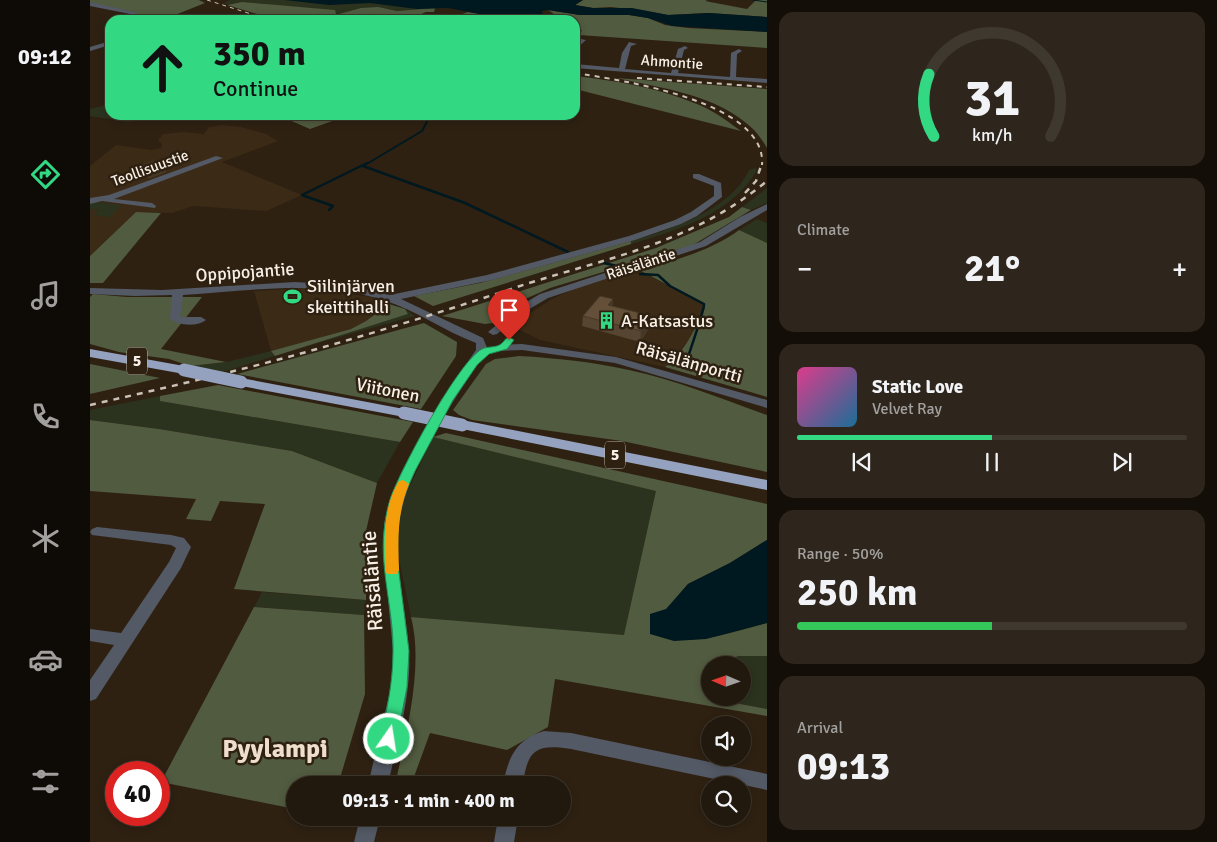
<!DOCTYPE html>
<html lang="en">
<head>
<meta charset="utf-8">
<style>
  body { margin:0; font-family:Signika,sans-serif; background:#2e261c; color:#f1f3f6; height:100vh; display:flex; flex-direction:column; font-size:19px; white-space:nowrap }
  * { box-sizing:border-box; margin:0 }
  p { font-size:16px; color:#a2a09e }
  .icon { flex:none; width:28px; height:28px; fill:none; stroke:currentColor; stroke-width:2; stroke-linecap:round; stroke-linejoin:round }
  .map { position:relative; flex:1; overflow:hidden }
  .details { display:flex; flex-direction:column; gap:12px; padding:12px; background:#130e08; width:450px }
  .details>* { flex:none }
  .hud { position:absolute; left:15px; top:15px; width:475px; height:105px; border-radius:15px; box-shadow:0 2px 8px #0003,0 0 0 1px #3f382e; background:#33d882; color:#111; overflow:hidden }
  .needle { width:32px; rotate:272deg }
  .controls { position:absolute; left:611px; top:656px; display:grid; gap:10px }
  .controls a { display:grid; place-items:center; width:50px; height:50px; border-radius:50%; background:#22190e; box-shadow:0 2px 8px #0003,0 0 0 1px #3f382e; font-size:25px }
  .speed { position:absolute; left:15px; top:761px; display:flex; gap:10px; font-size:25px; font-weight:700; text-align:center }
  .speed>* { display:grid; place-content:center; width:65px; height:65px; border-radius:50%; background:#22190e; box-shadow:0 2px 8px #0003,0 0 0 1px #3f382e; line-height:1 }
  .speed .limit { border:8px solid #d22; background:#fff; color:#111 }
  .pin { position:absolute; display:grid; place-items:center; width:42px; height:42px; color:#fff; margin:-51px -21px; border-radius:50% 50% 50% 0; rotate:-45deg; box-shadow:0 0 5px #0007 }
  .pin .icon { rotate:45deg }
  .me { position:absolute; width:55px; margin:-28px; rotate:13deg; stroke-linejoin:round; filter:drop-shadow(0 0 4px #0008) }
  .turn { display:flex; align-items:center; gap:18px; height:105px; padding:0 25px; font-size:22px }
  .turn .icon { width:65px; height:65px; stroke-width:2.5 }
  .turn b { display:block; font-size:35px; line-height:42px }
  .big { font-size:38px; font-weight:700; line-height:1.1 }
  .details .tile { flex:1; display:flex; flex-direction:column; justify-content:center; gap:8px; min-width:0; padding:0 18px; border-radius:15px; background:#2e261c }
  .details .dial { align-items:center; gap:0 }
  .dial svg { height:130px; overflow:visible; fill:none; stroke:#3f382e; stroke-width:7; stroke-linecap:round; text-anchor:middle }
  .dial text { fill:#f1f3f6; stroke:none }
  .song { display:flex; align-items:center; gap:15px }
  .cover { width:60px; height:60px; border-radius:8px; background:linear-gradient(135deg,hsl(330 70% 55%),hsl(200 70% 35%)) }
  .played { height:5px; border-radius:2px; background:linear-gradient(90deg,#33d882 50%,#3f382e 50%) }
  .keys { display:flex; justify-content:space-around; direction:ltr }
  .heat { display:flex; justify-content:space-between; align-items:center; font-size:28px; direction:ltr }
  .charge { height:8px; border-radius:4px; background:linear-gradient(90deg,#34c759 50%,#3f382e 0) }
  .trip { position:absolute; left:196px; top:776px; width:285px; height:50px; border-radius:25px; background:#22190e; box-shadow:0 2px 8px #0003,0 0 0 1px #3f382e; font-weight:700; line-height:50px; text-align:center }
  main { display:flex; flex:1; min-height:0 }
  .menu { display:flex; flex-direction:column; width:90px; justify-content:space-around; align-items:center; background:#0e0a06; color:#a2a09e }
  .menu .icon { width:35px; height:35px }
  .menu .on { color:#33d882 }
  .menu b { font-size:22px; color:#f1f3f6 }
  .map>svg:first-child { display:block }
  .built { fill:#3b2a15 }
  .green { fill:#2b321d }
  .forest { fill:#515b3f }
  .water { fill:#00181f }
  .lines { fill:none; stroke-linecap:round; stroke-linejoin:round }
  .stream-far2 { stroke:#00181f; stroke-width:1 }
  .stream-far1 { stroke:#00181f; stroke-width:2 }
  .stream { stroke:#00181f; stroke-width:2.5 }
  .minor { fill:#535965; fill-rule:evenodd }
  .highway { fill:#94a1bf; fill-rule:evenodd }
  .rail-far2 { stroke:#cbc2b7; stroke-width:1; stroke-dasharray:4 4; stroke-linecap:butt }
  .rail-far1 { stroke:#cbc2b7; stroke-width:2; stroke-dasharray:5 5; stroke-linecap:butt }
  .rail { stroke:#cbc2b7; stroke-width:2.5; stroke-dasharray:6 6; stroke-linecap:butt }
  .highway-bridge { stroke:#94a1bf; stroke-width:13 }
  .wall { fill:#564530 }
  .shaded-wall { fill:#463827 }
  .building { fill:#645038; stroke:#463827 }
  .route { fill:#33d882; stroke:#218c54 }
  .slow { fill:#f59e0b }
  .labels { text-anchor:middle; dominant-baseline:central; stroke-width:5; stroke-linejoin:round; paint-order:stroke }
  .far-street-label { font-size:15px; fill:#f8f0e6; stroke:#2e2112 }
  .shield { fill:#2e2112; stroke:#bbb2a6; stroke-width:1 }
  .shield-label { font-size:16px; font-weight:bold; fill:#f8f0e6 }
  .street-label { font-size:18px; fill:#f8f0e6; stroke:#2e2112 }
  .poi-label { font-size:18px; fill:#f8f0e6; stroke:#2e2112; text-anchor:start }
  .near-street-label { font-size:21px; fill:#f8f0e6; stroke:#2e2112 }
  .near-district-label { font-size:26px; font-weight:bold; fill:#efdecb; stroke:#2e2112 }
</style>
</head>
<body>
<main>
<nav class="menu">
<b>09:12</b>
<svg class="icon on" aria-label="directions" viewBox="0 0 24 24"><path d="M12 3l9 9-9 9-9-9zM9 14v-3h6M13 9l2 2-2 2"/></svg>
<svg class="icon" aria-label="music" viewBox="0 0 24 24"><path d="M9 18V5l10-2v13"/><circle cx="6" cy="18" r="3"/><circle cx="16" cy="16" r="3"/></svg>
<svg class="icon" aria-label="phone" viewBox="0 0 24 24"><path d="M5 4h4l2 5-3 2q2 4 5 5l2-3 5 2v4C11 20 4 13 5 4z"/></svg>
<svg class="icon" aria-label="climate" viewBox="0 0 24 24"><path d="M12 3v18M4 7l16 10M4 17L20 7"/></svg>
<svg class="icon" aria-label="car" viewBox="0 0 24 24"><path d="M5 17H2v-5l4-1 3-4h7l3 4 3 1v5h-3M9 17h6M6 11h13"/><circle cx="7" cy="17" r="2"/><circle cx="17" cy="17" r="2"/></svg>
<svg class="icon" aria-label="filters" viewBox="0 0 24 24"><path d="M4 7h16M4 17h16"/><circle cx="9" cy="7" r="2"/><circle cx="15" cy="17" r="2"/></svg>
</nav>
<div class="map">
<svg width="677" height="842" viewBox="0 0 677 842">
  <rect width="100%" height="100%" fill="#2e2112"/>
  <path class="built" d="M132,125l19,2 25,7 12,7 -56,21 80,33 -36,16 -73,-5 -21,7 -36,-1 -46,44v-90l26,-21 36,5 9,-2 1,-4 -4,-4 5,-6 19,-2 22,2 5,-7z
    M542,267l72,37 1,4 -12,26 -22,29 -6,4 -125,-27 -20,-10 9,-16 23,-15 47,-21z
    M219,288l68,10 12,6 -23,17 -15,8 -80,22 -17,-60z"/>
  <path class="green" d="M140,0h180l133,15 -21,3 -30,-2 -44,-8 -51,3 -15,-3 -34,4 -9,2 -26,-6 -30,-1 -23,-4 -38,1z
    M20,104v11h52l1,2 -35,5 -38,-6v-7z
    M665,168l2,2c-24,44 -82,61 -126,74v-3c39,-11 101,-32 118,-71z
    M677,188v15l-16,7 -9,-3z
    M9,202l20,3 2,1 -11,11 -17,-2 6,-5 -9,-1v-5z
    M667,219l10,4v20l-28,-13z
    M315,309l10,7 -119,33 112,-35z
    M181,351l4,5 -55,17 -30,-7 36,-4z
    M70,396l1,5 239,41 -23,41 -85,-32 -133,-22 -69,-9v-10z
    M343,437l223,53 50,149 61,-16v86l-42,-8 -1,-3h18v-33h-32l-272,-46 -27,-2 -15,-72 4,-38z
    M172,592l104,8 -2,15 -110,-8z"/>
  <path class="forest" d="M0,0h109l6,3 -30,12 -25,5 -10,-4 -50,-12z
    M493,0h125l-3,1 42,8 9,-9h11v17l-58,-4 -41,2 -22,-4 -35,-4 -18,1 -18,-3z
    M152,2l93,8 1,4h3l22,-6 17,-1 19,4 38,-3 -1,4h-8l-11,5 -1,3h-137l-50,-15z
    M458,10l32,5h49l19,3 17,7 23,3 79,4v16l-188,-13 3,-5h-7v-10h-59l38,-6z
    M378,12l34,4v4h-46l-2,-3z
    M485,76c44,5 90,13 131,32 12,6 24,15 35,23l-166,-42z
    M526,78l151,11v59c-4,-7 -9,-14 -14,-19 -35,-34 -91,-41 -137,-51z
    M213,115h116l10,3 -4,2 -50,1 -29,-5 -36,13 -23,-10z
    M652,207l9,3 -58,35 -143,43 -34,15 -23,20 -8,1 -43,-8 214,-68 73,-31z
    M46,212l25,1 -58,70h-13v-27z
    M649,230l28,13v154l-102,-30c19,-14 30,-38 40,-59l-1,-4 -63,-33c33,-11 70,-20 98,-41z
    M541,241v3l-198,62 -19,-10 66,-13z
    M3,294l34,3h75l-41,52 65,13 -36,4 -21,-7 -50,-7 -29,-8v-47z
    M299,304l16,5 3,5 -133,42 -4,-5 80,-22 15,-8z
    M334,323l33,19 -1,14 -35,53 -184,-35z
    M429,356c37,2 74,6 110,14 47,10 93,29 138,45v57l-145,-31 -150,-21 -13,-5 -6,-5 33,-46 9,-5z
    M0,364l70,14 -70,16z
    M128,385l195,37 -13,20 -240,-41v-5z
    M0,420l69,9 133,22 85,32 -11,48v69l-132,-11 31,-85 -45,-3 -9,20 -25,-2 10,-20 -106,-8z
    M356,433l321,71v36l-37,23 -42,21 -22,26 -15,4 -1,19c40,16 78,0 117,-10v33h-29l-18,9h-10v33h14l1,3 42,8v7l-212,-37 -7,48 -41,23 -77,-17 -19,52h-16c11,-51 29,-118 16,-168l213,18 32,-144 -223,-54z
    M164,607l110,8 1,79 -27,91h-43v24l-134,-27z"/>
  <path class="water" d="M195,0h298l-8,5 18,3h39l36,7 41,-2 58,4v15l-95,-6 -24,-8 -19,-3h-49l-32,-5 -6,1 1,4 -21,3 -38,-3 -36,-7 -31,1 -47,-6 -41,2z
    M677,540v83l-61,16 -32,2 -24,-7v-20l16,-5 22,-25 42,-21z"/>
  <g class="lines">
    <path class="stream-far2" d="M663,0l14,2
      M412,16v4"/>
    <path class="stream-far1" d="M275,165l57,-34 7,-13 -10,-3"/>
    <path class="stream" d="M273,166l102,37 103,49
      M239,210l4,-4 -31,-11 65,-32
      M514,263l17,4
      M550,274l18,1 12,11 34,18c1,5 -16,52 -19,62"/>
    <path class="minor" d="M0,2l44,10 15,8h-7l-12,-6 -40,-8z
      M360,15l7,5h-6l-4,-3z
      M491,39l5,1 -11,10v-5z
      M20,41v4l-20,6v-4z
      M539,42l8,2 -6,2 -6,23 46,4 7,-24 7,-3 3,2 -4,2 -6,23 52,4 1,-24 8,-4 3,2 -5,3 -1,23 31,2v4l-192,-15v-4l44,4 3,-15z
      M126,156l7,2 -109,41 38,4 4,3 -1,2 -53,-7 -12,3v-6l19,-3z
      M603,174h6l22,9 1,14 -25,19 -16,8 -46,16 -143,40 -91,19 82,39 5,12c-34,48 -78,114 -89,171 -7,36 8,92 10,129 3,45 -12,91 -21,135h-20l23,-98 2,-36 -9,-94v-33l6,-26 12,-27 39,-71 35,-50v-7c-32,-12 -60,-33 -93,-43 -65,-21 -134,-9 -200,-5l-3,22h21l5,3c-8,7 -29,6 -36,-2l2,-23 -37,1 -45,-2v-6l72,2 133,-8 53,3 42,10 97,-20 142,-39 46,-16 16,-8 23,-16v-10l-21,-8z
      M677,204v6l-61,36 -158,52 -22,13 -29,23 -4,1 -5,-3 30,-25 22,-13 160,-52 40,-25z
      M432,344l94,13 151,43v8l-152,-45 -93,-13 -23,1 -6,-3 6,-3z
      M7,527l74,8 13,3 7,9 -10,21 -85,131 -6,2v-21l24,-35 -24,-4v-12l31,4 48,-71 7,-14 -5,-3 -79,-10 -2,-3 2,-3z
      M454,731l27,2 196,41v16l-196,-41c-34,-5 -44,0 -48,36h-20c5,-27 13,-46 41,-54z
      M270,818h20l-6,24h-20z
      M408,818h20l-4,24h-20z"/>
    <path class="highway" d="M0,349l94,17 7,4 -7,4 -94,-17z
      M151,378l163,31 5,1 2,3 -2,3 -5,1 -168,-32 -2,-3 2,-3z
      M372,420l305,60v10l-310,-62 -3,-3 3,-3z"/>
    <path class="rail-far2" d="M117,0l63,20"/>
    <path class="rail-far1" d="M485,73c45,7 192,28 187,92
      M547,78l130,9"/>
    <path class="rail" d="M655,193l11,-12 6,-18
      M0,405c70,-16 140,-32 209,-51 76,-21 152,-45 227,-70 89,-28 167,-42 241,-103"/>
    <path class="highway-bridge" d="M94,370l57,12
      M314,413l58,12"/>
  </g>
  <path class="wall" d="M48,167l28,5 -16,6 -11,-4z
    M523,299l-1,7 38,21 -10,15 -58,-16 1,-10z"/>
  <path class="shaded-wall" d="M75,165l1,7 -16,6 -1,-7z
    M523,299l-1,11 -4,-5z
    M562,316l-2,11 -10,15 1,-11z"/>
  <path class="building" d="M64,161l11,4 -16,6 -11,-4z
    M510,296l13,3 -5,6 44,11 -11,15 -58,-15z"/>
  <path class="route" d="M419,337l5,3 -7,9 -18,5 -12,11 -24,35 -38,71 -12,27 -5,26 -1,33 12,94 -2,36 -10,52 -2,5 -6,2 -6,-2 -3,-5c7,-29 13,-57 13,-87 1,-43 -15,-86 -8,-129 1,-8 3,-18 6,-26 10,-28 67,-135 91,-148 6,-3 14,-1 19,-5 4,-3 3,-5 8,-7z"/>
  <path class="slow" d="M313,480l6,4c-12,30 -11,54 -10,86l-2,4h-10l-2,-4c0,-30 -3,-62 14,-89z"/>
  <defs>
    <symbol id="stadium-bare" viewBox="-9 -9 18 18"><path d="M0-5a6.5 5 0 1 0 0 10a6.5 5 0 1 0 0-10ZM-3.5-1.8h7v3.6h-7Z" fill="#33d882" stroke="#2e2112" stroke-width="2.5" paint-order="stroke"/></symbol>
    <symbol id="building-bare" viewBox="-9 -9 18 18"><path d="M-4-6H4V6H1V3H-1V6H-4ZM-2.5-4.3h1.7v1.8h-1.7ZM.8-4.3h1.7v1.8H.8ZM-2.5-1h1.7V.8h-1.7ZM.8-1h1.7V.8H.8Z" fill="#33d882" stroke="#2e2112" stroke-width="2.5" paint-order="stroke"/></symbol>
  </defs>
  <g fill-rule="evenodd">
    <use href="#stadium-bare" x="190" y="284" width="25" height="25"/>
    <use href="#building-bare" x="504" y="308" width="25" height="25"/>
  </g>
  <g class="labels">
    <g class="far-street-label">
      <text transform="translate(582 62) rotate(4)">Ahmontie</text>
      <text transform="translate(60 168) rotate(-20)">Teollisuustie</text>
      <text transform="translate(551 264) rotate(-18)">Räisäläntie</text>
    </g>
    <g class="shield">
      <rect x="37" y="347.5" width="20" height="27" rx="4"/>
      <rect x="515" y="441.5" width="20" height="27" rx="4"/>
    </g>
    <g class="shield-label">
      <text x="47" y="361">5</text>
      <text x="525" y="455">5</text>
    </g>
    <g class="street-label">
      <text transform="translate(155 272) rotate(-4)">Oppipojantie</text>
      <text transform="translate(599 362) rotate(16)">Räisälänportti</text>
      <text transform="translate(298 390) rotate(11)">Viitonen</text>
    </g>
    <g class="poi-label">
      <text x="217" y="286">Siilinjärven<tspan x="217" dy="21">skeittihalli</tspan></text>
      <text x="531" y="321">A-Katsastus</text>
    </g>
    <g class="near-street-label">
      <text transform="translate(282 581) rotate(-94)">Räisäläntie</text>
    </g>
    <g class="near-district-label">
      <text x="185" y="749">Pyylampi</text>
    </g>
  </g>
</svg>
<div class="controls">
<a><svg class="needle" viewBox="-14 -14 28 28"><path d="M0-13l5 13h-10z" fill="#e53935"/><path d="M0 13l5-13h-10z" fill="#a2a09e"/></svg></a>
<a><svg class="icon" aria-label="sound" viewBox="0 0 24 24"><path d="M4 9h4l5-4v14l-5-4H4zM17 9q2 3 0 6"/></svg></a>
<a><svg class="icon" aria-label="search" viewBox="0 0 24 24"><circle cx="10" cy="10" r="6"/><path d="M15 15l6 6"/></svg></a>
</div>
<div class="speed"><div class="limit">40</div></div>
<div class="pin" style="left:419px;top:340px;background:#d93025"><svg class="icon" aria-label="arrive" viewBox="0 0 24 24"><path d="M6 21V4h12l-3 4 3 4H6"/></svg></div>
<svg class="me" style="left:299px;top:739px" viewBox="-20 -20 40 40"><circle r="17" fill="#33d882" stroke="#fff" stroke-width="3"/><path d="M0-11L8 9 0 5-8 9z" fill="#fff"/></svg>
<div class="trip">09:13 · 1 min · 400 m</div>
<div class="hud">
<div class="turn"><svg class="icon" aria-label="ahead" viewBox="0 0 24 24"><path d="M12 20V5M6 11l6-6 6 6"/></svg><div><b>350 m</b>Continue</div></div>
</div>
</div>
<section class="details">
<div class="tile dial"><svg viewBox="0 0 100 80">
<path d="M14 69A42 42 0 1 1 86 69"/>
<path d="M14 69A42 42 0 0 1 11 31" stroke="#33d882"/>
<text x="50" y="56" font-size="32" font-weight="700">31</text>
<text x="50" y="72" font-size="11">km/h</text>
</svg></div>
<div class="tile"><p>Climate</p>
<div class="heat"><a>−</a><b class="big">21°</b><a>+</a></div>
</div>
<div class="tile">
<div class="song"><i class="cover"></i><div><b>Static Love</b><p>Velvet Ray</p></div></div>
<div class="played"></div>
<div class="keys"><svg class="icon" aria-label="previous" viewBox="0 0 24 24"><path d="M18 5L8 12l10 7zM5 5v14"/></svg><svg class="icon" aria-label="pause" viewBox="0 0 24 24"><path d="M8 5v14M16 5v14"/></svg><svg class="icon" aria-label="next" viewBox="0 0 24 24"><path d="M6 5l10 7-10 7zM19 5v14"/></svg></div>
</div>
<div class="tile"><p>Range · 50%</p><b class="big">250 km</b><div class="charge"></div></div>
<div class="tile"><p>Arrival</p><b class="big">09:13</b></div>
</section>
</main>
</body>
</html>
